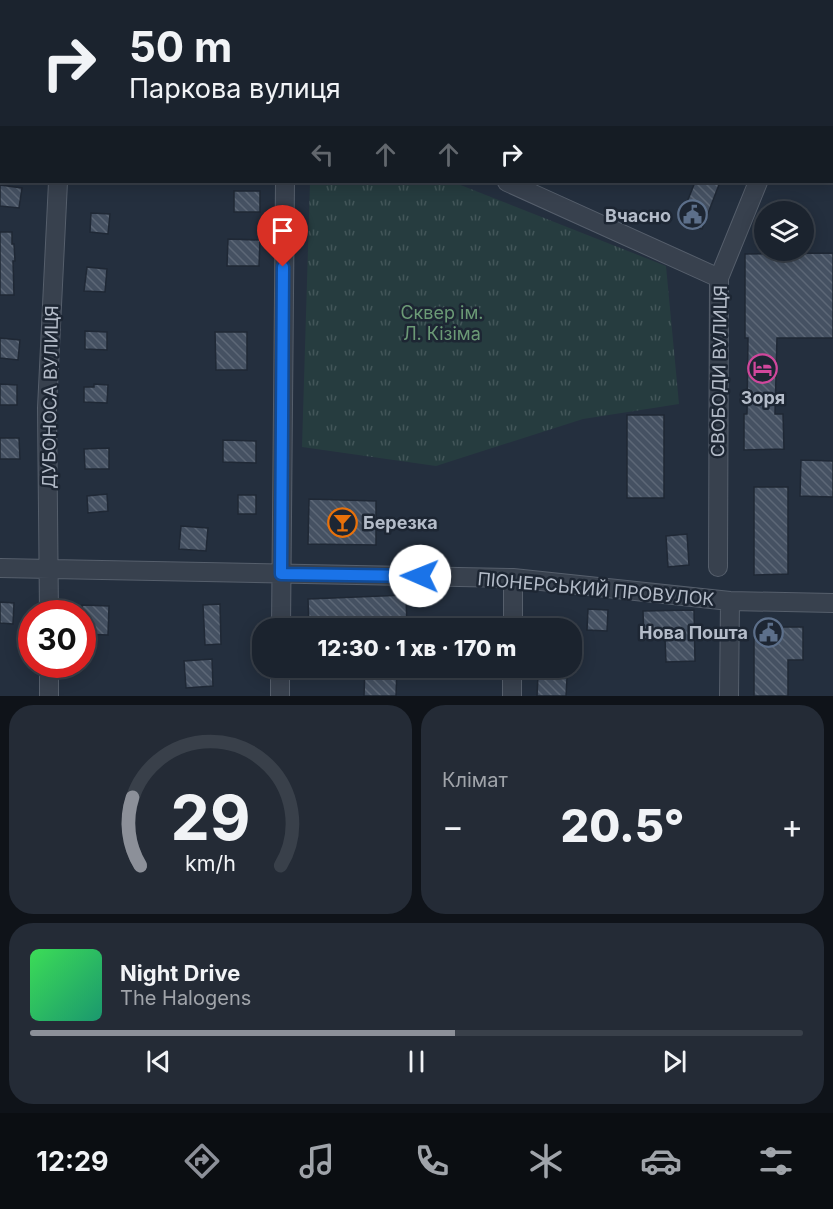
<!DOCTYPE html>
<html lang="uk">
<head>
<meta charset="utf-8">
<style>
  body { margin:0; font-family:Inter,sans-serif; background:#242b36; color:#f1f3f6; height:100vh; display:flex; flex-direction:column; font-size:22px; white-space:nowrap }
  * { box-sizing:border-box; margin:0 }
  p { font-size:20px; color:#a0a4aa }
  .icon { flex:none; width:33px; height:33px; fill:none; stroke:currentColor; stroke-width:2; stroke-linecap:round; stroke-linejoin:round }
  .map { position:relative; height:696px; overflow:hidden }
  .drawer { display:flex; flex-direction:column; gap:9px; padding:9px; background:#0f1319; flex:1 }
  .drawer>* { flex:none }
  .guide { position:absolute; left:0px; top:0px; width:834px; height:183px; box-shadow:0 3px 15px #0003,0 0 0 2px #39404a; background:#1b232e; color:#f1f3f6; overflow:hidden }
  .controls { position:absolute; left:754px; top:201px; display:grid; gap:12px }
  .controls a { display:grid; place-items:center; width:60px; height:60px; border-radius:50%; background:#1b232e; box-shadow:0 3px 15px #0003,0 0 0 2px #39404a; font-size:30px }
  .speed { position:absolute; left:18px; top:600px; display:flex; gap:12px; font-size:30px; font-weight:700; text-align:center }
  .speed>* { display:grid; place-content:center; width:78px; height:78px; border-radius:50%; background:#1b232e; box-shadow:0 3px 15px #0003,0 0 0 2px #39404a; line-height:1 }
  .speed .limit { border:9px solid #d22; background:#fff; color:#111 }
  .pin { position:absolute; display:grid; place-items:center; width:51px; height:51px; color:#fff; margin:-62px -26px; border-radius:50% 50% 50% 0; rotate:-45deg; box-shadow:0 0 6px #0007 }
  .pin .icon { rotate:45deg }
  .me { position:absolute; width:66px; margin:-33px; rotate:271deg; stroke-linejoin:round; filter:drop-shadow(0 0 4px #0008) }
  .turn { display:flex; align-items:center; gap:21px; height:126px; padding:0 30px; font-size:27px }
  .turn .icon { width:78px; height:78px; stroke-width:2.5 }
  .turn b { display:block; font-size:42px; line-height:51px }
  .lanes { display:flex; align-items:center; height:57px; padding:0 30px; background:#0003; justify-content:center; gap:30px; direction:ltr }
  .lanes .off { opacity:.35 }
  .big { font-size:45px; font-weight:800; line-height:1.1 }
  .drawer .card { flex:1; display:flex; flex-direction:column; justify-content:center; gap:9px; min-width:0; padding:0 21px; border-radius:24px; background:#242b36 }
  .drawer .dial { align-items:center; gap:0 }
  .dial svg { height:156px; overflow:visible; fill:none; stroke:#39404a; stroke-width:7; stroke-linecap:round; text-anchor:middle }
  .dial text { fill:#f1f3f6; stroke:none }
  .song { display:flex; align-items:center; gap:18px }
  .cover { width:72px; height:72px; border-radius:9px; background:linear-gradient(135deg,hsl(130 70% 55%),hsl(160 70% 35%)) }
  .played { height:6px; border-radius:3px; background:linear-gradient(90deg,#8c9099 55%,#39404a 55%) }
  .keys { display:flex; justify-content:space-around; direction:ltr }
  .heat { display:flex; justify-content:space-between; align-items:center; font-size:33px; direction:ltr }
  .drawer .tiles { flex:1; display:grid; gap:9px; grid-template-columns:1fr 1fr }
  .card:last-child { grid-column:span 2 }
  .trip { position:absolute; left:252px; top:618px; width:330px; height:60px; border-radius:24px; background:#1b232e; box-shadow:0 3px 15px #0003,0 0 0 2px #39404a; font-weight:800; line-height:60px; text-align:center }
  .menu { display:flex; height:96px; justify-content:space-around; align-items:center; background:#0b0e12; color:#a0a4aa }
  .menu .icon { width:42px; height:42px }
  .menu .selected { color:#8c9099 }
  .menu b { font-size:27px; color:#f1f3f6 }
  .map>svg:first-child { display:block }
  .grass { fill:url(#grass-tufts) }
  .building { fill:url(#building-back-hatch); stroke:#1f2835; stroke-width:1.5 }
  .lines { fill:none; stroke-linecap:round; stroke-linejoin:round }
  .minor-casing { stroke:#565f6c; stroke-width:20 }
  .minor { stroke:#38414e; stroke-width:18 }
  .route-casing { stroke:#114b97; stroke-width:15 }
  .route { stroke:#1a73e8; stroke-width:10 }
  .labels { text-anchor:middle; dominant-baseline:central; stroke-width:5; stroke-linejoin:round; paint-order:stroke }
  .poi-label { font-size:18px; font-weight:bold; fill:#b4bcc9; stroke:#1d2633; text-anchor:end }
  .park-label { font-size:18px; fill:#6b9a76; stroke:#1d2633 }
  .street-label { font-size:18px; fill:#b4bcc9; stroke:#1d2633 }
</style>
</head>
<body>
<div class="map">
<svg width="833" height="696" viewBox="0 0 833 696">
  <defs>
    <pattern id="grass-tufts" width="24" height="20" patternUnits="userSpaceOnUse" patternTransform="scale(1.5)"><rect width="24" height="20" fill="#263c3f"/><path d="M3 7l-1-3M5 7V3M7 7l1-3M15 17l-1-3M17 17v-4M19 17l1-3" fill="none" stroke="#435659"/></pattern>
    <pattern id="building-back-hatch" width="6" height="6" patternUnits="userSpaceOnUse" patternTransform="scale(1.5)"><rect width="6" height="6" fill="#455162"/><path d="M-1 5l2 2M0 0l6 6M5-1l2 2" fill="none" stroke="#5d6877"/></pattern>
  </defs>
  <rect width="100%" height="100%" fill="#242f3e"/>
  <path class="grass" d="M310,182h143l213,84 13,138 -96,15 -147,47 -134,-19z"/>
  <path class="building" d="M695,182h25l-18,47 -22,-9z
    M0,185l22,3 -3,20 -19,-2z
    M234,191h26v21h-26z
    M91,213l19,1 -2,20 -18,-2z
    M0,232h12v12h2l1,17h-2l1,34h-14z
    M228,239l32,1 -1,26h-32z
    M833,253v85h-56l-2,76h8l1,35 -40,1v-36h3l1,-76h-3v-84z
    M87,267l20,2 -2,23 -21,-1z
    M85,331l22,1v18l-22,-1z
    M215,332h32v38h-31z
    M0,338l20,2 -2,20 -18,-2z
    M0,384l17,1v20h-17z
    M94,384l14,1 -1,18 -23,-1v-15h10z
    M627,415h37v83h-37z
    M0,438h19l1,21h-20z
    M223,440l33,1v22l-33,-1z
    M109,448v21h-24l-1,-20z
    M801,460l32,1v36l-33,-1z
    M754,487h34v87l-34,1z
    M107,494l1,17 -20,2 -1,-17z
    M238,495h18v19h-18z
    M309,499l67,2v44l-68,-1z
    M181,526l27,2 -2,23 -27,-2z
    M687,534l2,31 -21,2 -2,-31z
    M406,595l1,33h-98l-1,-29z
    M0,602l14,1 -1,21 -13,-1z
    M220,604l1,40 -16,1 -2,-40z
    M82,605l27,1 -1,29 -26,-1z
    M588,609l20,1 -1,21 -20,-1z
    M694,610l1,51 -29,1 -1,-23h-21l-1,-28z
    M754,627h49v33h-15v36h-34z
    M212,659l1,27 -27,2 -2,-27z
    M365,668h32l-1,28h-32z
    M538,676l29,2 -1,18h-29z"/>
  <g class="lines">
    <defs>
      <path id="minor" d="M74,0l4,2
        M637,0l4,2
        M148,2l1,-2
        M832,7l1,-1
        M507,182l212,96
        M718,567l1,-289 39,-96
        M0,568l513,10 217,23 103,2
        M49,614l-2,-206 11,-226
        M281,628l4,-446
        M513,628v-50
        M49,664v32
        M280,696v-28
        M512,696v-28
        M729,696l1,-95"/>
    </defs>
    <use href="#minor" class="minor-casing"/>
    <use href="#minor" class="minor"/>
  </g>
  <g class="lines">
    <defs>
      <path id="route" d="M283,267l-2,307 139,2"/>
    </defs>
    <use href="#route" class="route-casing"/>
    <use href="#route" class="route"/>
  </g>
  <defs>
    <symbol id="civic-ring" viewBox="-11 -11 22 22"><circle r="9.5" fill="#1d2633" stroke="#5c6f8a" stroke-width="1.5"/><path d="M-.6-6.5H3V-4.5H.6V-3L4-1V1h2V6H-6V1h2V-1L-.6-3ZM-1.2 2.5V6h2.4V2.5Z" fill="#5c6f8a"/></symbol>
    <symbol id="hotel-ring" viewBox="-11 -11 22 22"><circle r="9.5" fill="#1d2633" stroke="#d1479c" stroke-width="1.5"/><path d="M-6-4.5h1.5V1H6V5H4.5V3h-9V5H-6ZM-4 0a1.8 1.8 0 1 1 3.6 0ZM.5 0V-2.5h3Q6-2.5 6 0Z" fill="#d1479c"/></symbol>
    <symbol id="bar-ring" viewBox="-11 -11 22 22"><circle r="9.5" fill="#1d2633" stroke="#e8710a" stroke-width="1.5"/><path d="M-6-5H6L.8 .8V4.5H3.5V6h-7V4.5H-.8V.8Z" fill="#e8710a"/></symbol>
  </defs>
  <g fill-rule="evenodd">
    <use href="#civic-ring" x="676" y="198" width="33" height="33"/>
    <use href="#hotel-ring" x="746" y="352" width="33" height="33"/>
    <use href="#bar-ring" x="326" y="506" width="33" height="33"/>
    <use href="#civic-ring" x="752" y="616" width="33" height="33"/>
  </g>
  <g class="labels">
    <g class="poi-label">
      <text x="671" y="215">Вчасно</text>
      <text x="763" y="397" text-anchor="middle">Зоря</text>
      <text x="363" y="522" text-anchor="start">Березка</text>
      <text x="748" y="632">Нова Пошта</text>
    </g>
    <g class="park-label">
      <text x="442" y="312">Сквер ім.<tspan x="442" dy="21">Л. Кізіма</tspan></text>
    </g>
    <g class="street-label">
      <text transform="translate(719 371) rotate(-89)">СВОБОДИ ВУЛИЦЯ</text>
      <text transform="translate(50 397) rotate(-89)">ДУБОНОСА ВУЛИЦЯ</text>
      <text transform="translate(596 589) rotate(5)">ПІОНЕРСЬКИЙ ПРОВУЛОК</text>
    </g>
  </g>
</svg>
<div class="controls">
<a><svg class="icon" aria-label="layers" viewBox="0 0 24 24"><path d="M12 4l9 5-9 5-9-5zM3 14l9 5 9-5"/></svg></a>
</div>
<div class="speed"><div class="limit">30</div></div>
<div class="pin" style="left:283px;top:267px;background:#d93025"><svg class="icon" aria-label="arrive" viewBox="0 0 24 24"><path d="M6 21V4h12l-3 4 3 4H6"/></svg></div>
<svg class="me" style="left:420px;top:576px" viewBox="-20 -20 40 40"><circle r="19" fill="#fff"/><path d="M0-13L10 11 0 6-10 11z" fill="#1a73e8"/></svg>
<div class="trip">12:30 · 1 хв · 170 m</div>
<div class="guide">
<div class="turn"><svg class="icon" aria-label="right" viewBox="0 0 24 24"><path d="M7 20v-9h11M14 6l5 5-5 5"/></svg><div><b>50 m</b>Паркова вулиця</div></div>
<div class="lanes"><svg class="icon off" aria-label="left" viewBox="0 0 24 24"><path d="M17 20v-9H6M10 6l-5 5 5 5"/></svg><svg class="icon off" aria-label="ahead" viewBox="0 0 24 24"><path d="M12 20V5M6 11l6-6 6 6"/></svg><svg class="icon off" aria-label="ahead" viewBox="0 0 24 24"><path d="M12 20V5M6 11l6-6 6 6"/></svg><svg class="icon" aria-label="right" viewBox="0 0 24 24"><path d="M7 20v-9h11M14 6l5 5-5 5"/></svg></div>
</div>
</div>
<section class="drawer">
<div class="tiles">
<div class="card dial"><svg viewBox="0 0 100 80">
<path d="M14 69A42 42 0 1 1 86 69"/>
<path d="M14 69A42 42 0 0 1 10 34" stroke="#8c9099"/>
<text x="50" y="56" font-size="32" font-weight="700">29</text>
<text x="50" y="72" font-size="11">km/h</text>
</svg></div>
<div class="card"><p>Клімат</p>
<div class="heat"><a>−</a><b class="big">20.5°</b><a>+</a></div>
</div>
<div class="card">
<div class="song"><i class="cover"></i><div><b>Night Drive</b><p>The Halogens</p></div></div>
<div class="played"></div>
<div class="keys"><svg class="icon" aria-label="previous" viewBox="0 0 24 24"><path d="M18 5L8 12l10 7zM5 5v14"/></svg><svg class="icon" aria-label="pause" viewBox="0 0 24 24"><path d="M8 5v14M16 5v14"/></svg><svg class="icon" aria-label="next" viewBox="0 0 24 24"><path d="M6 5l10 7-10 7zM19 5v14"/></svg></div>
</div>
</div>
</section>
<nav class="menu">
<b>12:29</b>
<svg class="icon selected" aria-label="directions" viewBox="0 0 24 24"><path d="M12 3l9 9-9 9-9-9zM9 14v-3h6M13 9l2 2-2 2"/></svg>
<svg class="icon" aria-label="music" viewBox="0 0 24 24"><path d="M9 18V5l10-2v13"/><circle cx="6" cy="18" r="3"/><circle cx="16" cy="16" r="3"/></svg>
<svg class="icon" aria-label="phone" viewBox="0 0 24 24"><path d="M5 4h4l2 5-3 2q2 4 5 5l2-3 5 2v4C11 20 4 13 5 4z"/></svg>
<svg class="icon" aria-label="climate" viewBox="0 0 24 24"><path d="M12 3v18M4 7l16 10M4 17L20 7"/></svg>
<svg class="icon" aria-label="car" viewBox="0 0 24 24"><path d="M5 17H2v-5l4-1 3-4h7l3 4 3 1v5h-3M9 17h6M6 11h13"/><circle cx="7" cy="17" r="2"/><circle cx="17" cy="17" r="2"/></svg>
<svg class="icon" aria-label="filters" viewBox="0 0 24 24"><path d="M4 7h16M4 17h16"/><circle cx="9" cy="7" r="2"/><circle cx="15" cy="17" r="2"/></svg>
</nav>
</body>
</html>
